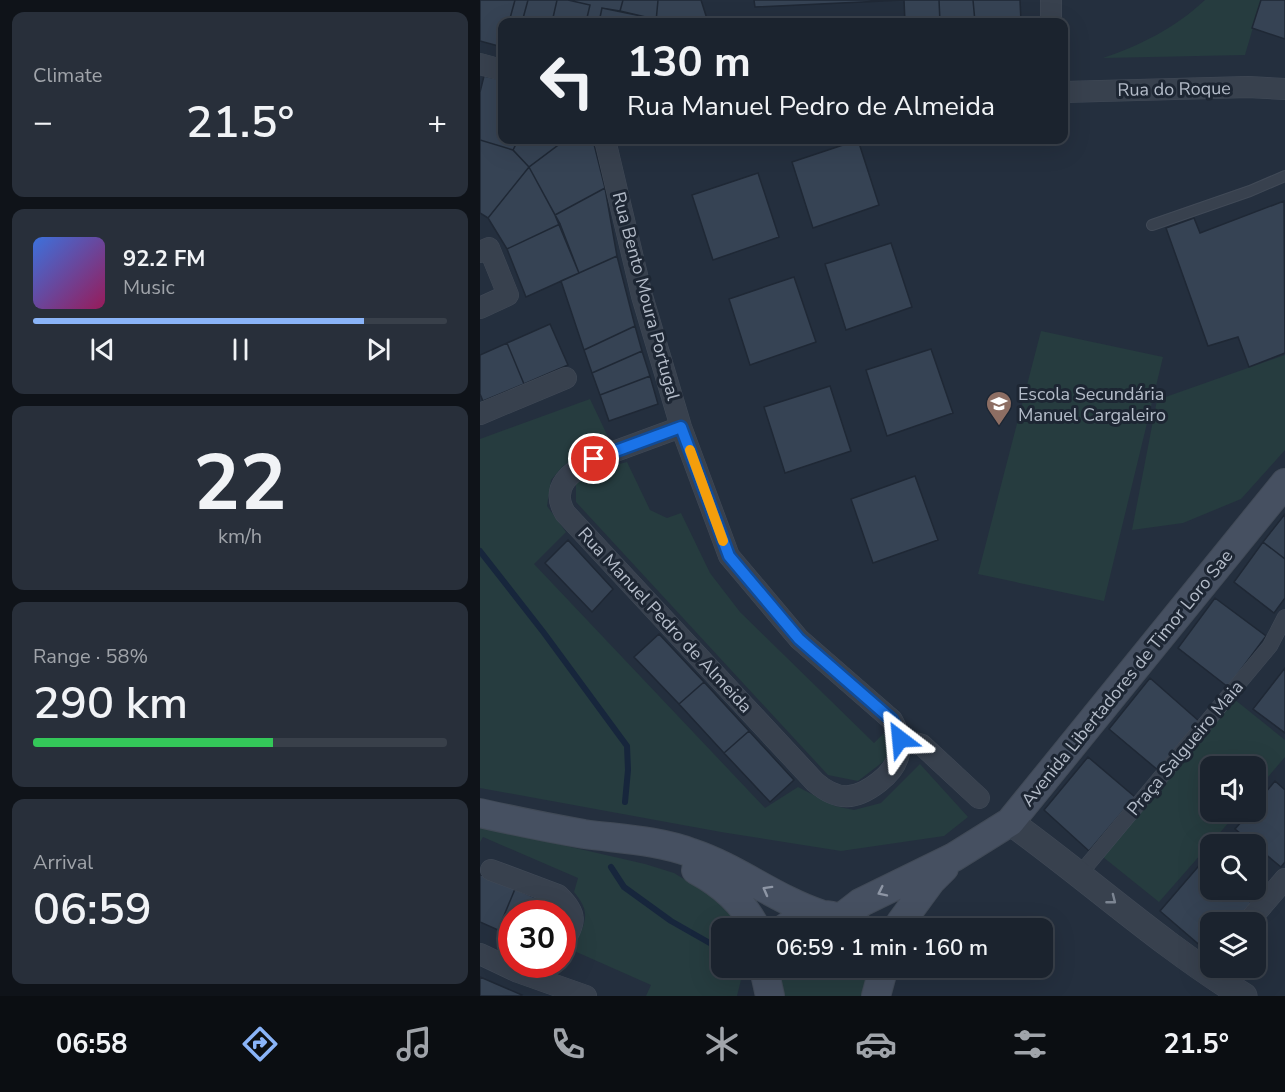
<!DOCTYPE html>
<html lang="en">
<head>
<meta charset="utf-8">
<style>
  body { margin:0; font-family:"Nunito Sans",sans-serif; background:#282f3a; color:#f1f3f6; height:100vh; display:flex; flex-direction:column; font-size:22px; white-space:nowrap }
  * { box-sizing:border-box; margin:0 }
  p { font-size:20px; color:#a0a4aa }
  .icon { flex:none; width:33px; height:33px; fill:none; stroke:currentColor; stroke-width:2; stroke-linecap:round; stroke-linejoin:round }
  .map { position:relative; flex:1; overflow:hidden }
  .side { display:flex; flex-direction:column; gap:12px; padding:12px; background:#0f1319; width:480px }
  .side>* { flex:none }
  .banner { position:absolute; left:18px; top:18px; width:570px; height:126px; border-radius:12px; box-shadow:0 6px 24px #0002,0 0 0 2px #39404a; background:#1b232e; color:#f1f3f6; overflow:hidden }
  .controls { position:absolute; left:720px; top:756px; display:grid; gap:12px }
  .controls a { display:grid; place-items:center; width:66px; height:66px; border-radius:12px; background:#1b232e; box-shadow:0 6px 24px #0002,0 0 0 2px #39404a; font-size:30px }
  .speed { position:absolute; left:18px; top:900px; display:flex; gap:12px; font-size:30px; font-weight:700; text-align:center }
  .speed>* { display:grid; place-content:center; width:78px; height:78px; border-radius:50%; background:#1b232e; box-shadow:0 6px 24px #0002,0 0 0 2px #39404a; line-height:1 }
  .speed .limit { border:9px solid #d22; background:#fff; color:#111 }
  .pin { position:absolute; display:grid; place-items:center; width:51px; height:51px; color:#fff; margin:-26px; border:3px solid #fff; border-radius:50%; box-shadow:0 2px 6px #0007 }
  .me { position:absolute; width:66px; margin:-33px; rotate:331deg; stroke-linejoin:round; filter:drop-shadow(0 0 4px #0008) }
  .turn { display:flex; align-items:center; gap:21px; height:126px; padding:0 30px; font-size:27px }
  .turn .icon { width:78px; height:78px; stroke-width:2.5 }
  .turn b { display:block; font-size:42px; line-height:51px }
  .big { font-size:45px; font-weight:600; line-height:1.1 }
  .side .card { flex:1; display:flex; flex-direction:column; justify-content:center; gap:9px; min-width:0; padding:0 21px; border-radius:12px; background:#282f3a }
  .side .dial { align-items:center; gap:0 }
  .dial b { font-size:78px; line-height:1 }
  .song { display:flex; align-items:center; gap:18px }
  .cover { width:72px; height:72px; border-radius:9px; background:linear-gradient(135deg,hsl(220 70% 55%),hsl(330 70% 35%)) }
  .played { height:6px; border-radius:3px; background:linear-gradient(90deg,#8ab4f8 80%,#39404a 80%) }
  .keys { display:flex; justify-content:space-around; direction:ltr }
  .heat { display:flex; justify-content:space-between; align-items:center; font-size:33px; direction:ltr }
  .charge { height:9px; border-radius:4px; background:linear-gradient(90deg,#34c759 58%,#39404a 0) }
  .trip { position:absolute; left:231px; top:918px; width:342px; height:60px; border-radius:12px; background:#1b232e; box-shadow:0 6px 24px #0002,0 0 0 2px #39404a; font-weight:600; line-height:60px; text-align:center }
  .menu { display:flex; height:96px; justify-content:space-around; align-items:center; background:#0b0e12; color:#a0a4aa }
  .menu .icon { width:42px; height:42px }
  .menu .active { color:#8ab4f8 }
  .menu b { font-size:27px; color:#f1f3f6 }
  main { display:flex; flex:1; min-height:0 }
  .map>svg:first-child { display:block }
  .green { fill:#263c3f }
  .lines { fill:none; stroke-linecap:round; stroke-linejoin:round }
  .stream { stroke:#17263c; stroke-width:6 }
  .building { fill:#364354; stroke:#1f2835; stroke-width:1.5 }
  .service-casing { stroke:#414a57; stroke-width:12 }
  .pedestrian-casing { stroke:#414a57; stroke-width:16 }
  .minor-casing { stroke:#414a57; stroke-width:22 }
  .tertiary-casing { stroke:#414a57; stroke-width:27 }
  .secondary-casing { stroke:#414a57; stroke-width:30 }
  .service { stroke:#38414e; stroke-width:10 }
  .pedestrian { stroke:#38414e; stroke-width:15 }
  .minor { stroke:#38414e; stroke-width:21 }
  .tertiary { stroke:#38414e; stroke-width:26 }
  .secondary { stroke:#465061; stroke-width:28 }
  .oneway { stroke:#8e96a5 }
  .oneway2 { stroke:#7c8592 }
  .route-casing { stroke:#114b97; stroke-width:15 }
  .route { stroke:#1a73e8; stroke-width:10 }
  .slow { stroke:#f59e0b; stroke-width:10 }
  .labels { text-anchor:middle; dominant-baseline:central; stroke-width:6; stroke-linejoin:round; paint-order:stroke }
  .street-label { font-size:18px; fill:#b4bcc9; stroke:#1d2633 }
  .poi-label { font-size:18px; fill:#b4bcc9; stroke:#1d2633; text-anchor:start }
</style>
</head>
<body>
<main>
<section class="side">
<div class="card"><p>Climate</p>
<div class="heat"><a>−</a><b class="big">21.5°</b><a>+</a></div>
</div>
<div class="card">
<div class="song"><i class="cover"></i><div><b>92.2 FM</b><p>Music</p></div></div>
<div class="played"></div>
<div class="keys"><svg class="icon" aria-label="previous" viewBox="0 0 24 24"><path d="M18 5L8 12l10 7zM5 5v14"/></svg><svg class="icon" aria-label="pause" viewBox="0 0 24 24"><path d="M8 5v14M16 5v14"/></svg><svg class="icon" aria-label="next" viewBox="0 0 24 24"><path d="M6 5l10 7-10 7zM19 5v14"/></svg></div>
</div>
<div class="card dial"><b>22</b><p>km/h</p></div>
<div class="card"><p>Range · 58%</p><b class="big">290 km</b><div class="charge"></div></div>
<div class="card"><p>Arrival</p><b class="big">06:59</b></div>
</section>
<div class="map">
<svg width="805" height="996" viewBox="0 0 805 996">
  <rect width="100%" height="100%" fill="#242f3e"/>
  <path class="green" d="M725,0h56l-16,55 -142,3c38,-13 72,-30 102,-58z
    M561,331l122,26 -59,244 -126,-27z
    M805,355v95l-44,49 -58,24 -51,7 25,-130z
    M110,399l19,40 -46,27 -12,14 -4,26 19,26 -32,32 231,244 33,-21 37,19 19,4 27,-7 39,-39 48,53 -24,19 -103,15 -120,-19 -241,-44v-349z
    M147,462l23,48 17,8 14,-5 29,60 30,39 134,131 10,-10 4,25 -30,23 -30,-6 -252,-273v-20l24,-13z
    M749,695l56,45v17l-29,34v-25h-46v46h28l-79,90 -56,-45z
    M0,826l165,38 29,9 34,21 20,17 14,17h-20v40h22l-7,28h-91l5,-11 -79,-35c11,-24 22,-35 2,-58l4,-14 -95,-41 -3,5z
    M296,968h93l-4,22 -4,6h-77l-5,-8z"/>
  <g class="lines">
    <path class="stream" d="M0,551l64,82 83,113 1,24 -3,32
      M131,867l13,20 47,34 51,29"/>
  </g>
  <path class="building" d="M0,0h35l-6,22h-7v25l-22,-6z
    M35,0h13l-6,22h-13z
    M48,0h29l-5,22h-30z
    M77,0h11l22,5 -4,17h-34z
    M88,0h55l-3,11 -18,-3 -3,14h-13l4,-17z
    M143,0h35l-2,22h-11l1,-5 -26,-6z
    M178,0h43l7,22h-52z
    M274,0h150l-149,7z
    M424,0h35l1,22h-35z
    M459,0h34l2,22h-35z
    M493,0h47l1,22h-46z
    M781,0h24v39l-33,-11z
    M122,8l44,9 -1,5h-46z
    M265,20v2h-34v-1z
    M4,76l18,4v60h16l-5,10 -33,-10v-48z
    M0,140l33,10 16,17 -41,51 -8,-5z
    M38,140h47l-36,27 -16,-17z
    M85,140h28l12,48 -50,27 -26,-48z
    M378,140l21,65 -66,23 -21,-66z
    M49,167l31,57 -53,25 -19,-31z
    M278,173l21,64 -66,23 -21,-65z
    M125,188l12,68 -38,17 -24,-58z
    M804,201l1,152 -36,14 -11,-30 -30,9 -42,-118 28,-10 6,15z
    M80,224l19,49 -53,24 -19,-48z
    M411,243l21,64 -66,23 -21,-66z
    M137,256l18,70 -51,24 -23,-69z
    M314,277l22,65 -66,23 -21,-66z
    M70,324l18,41 -44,19 -17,-41z
    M155,326l7,25 -50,22 -8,-23z
    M27,343l17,41 -41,17 -3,-7v-39z
    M451,349l22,64 -66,23 -21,-66z
    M162,351l8,25 -50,19 -8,-22z
    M170,376l8,28 -49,17 -9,-26z
    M350,386l21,65 -66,22 -21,-66z
    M435,476l23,64 -65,23 -22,-64z
    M805,514v45l-22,-17z
    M88,540l45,49 -21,23 -47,-49z
    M783,542l22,17v39l-11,15 -40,-31z
    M735,598l51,38 -38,51 -50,-39z
    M179,634l45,48 -25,22 -45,-47z
    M805,668v65l-32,-24z
    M670,678l50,44 -41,49 -50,-42z
    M224,682l45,49 -25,22 -45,-49z
    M269,731l45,49 -24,22 -46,-49z
    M608,757l47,40 -46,54 -45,-41z
    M795,781l10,9v72l-4,5 -46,-38 15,-17h6v-8z
    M723,861l7,7v22h26l18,15 -14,17h-30v32l-50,-43z
    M0,874l35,15 -17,41 -18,-8z
    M35,889l47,20 -2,5h-48v22l-14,-6z
    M0,977l42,18 -1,1h-41z"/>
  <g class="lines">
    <defs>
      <path id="service" d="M672,225l98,-34 35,-15"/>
      <path id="pedestrian" d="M599,875l191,-229 15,-29"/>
      <path id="minor" d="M571,22v-22
        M0,64l22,6
        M584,92l184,-5 37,2
        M125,140l37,156 39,131 48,129 70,83 93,81c14,24 9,45 -13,62 -23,18 -41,20 -64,0l-250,-269c-16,-27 7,-42 29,-54l87,-32
        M0,252l9,-4 19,47 -28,13
        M0,414l86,-36
        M419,739l23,6 57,53
        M11,870l67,25c20,19 18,27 4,49
        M768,922l37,-43
        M0,954l38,18 68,24"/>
      <path id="tertiary" d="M530,822c79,57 151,123 234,174"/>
      <path id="secondary" d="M0,813c35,8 69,15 104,21 36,5 73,6 108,19 45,15 83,46 128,61
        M216,870c26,14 47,32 60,58
        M362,917l18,-14 94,-46 56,-35 275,-339
        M305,928c28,-18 48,-17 76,0
        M418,928l3,-6 30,-41 13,-13
        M285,968l1,10 4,18
        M396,996l6,-22 -1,-6"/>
    </defs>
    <use href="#service" class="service-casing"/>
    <use href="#pedestrian" class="pedestrian-casing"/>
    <use href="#minor" class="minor-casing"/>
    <use href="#tertiary" class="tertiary-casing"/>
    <use href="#secondary" class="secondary-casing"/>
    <use href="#service" class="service"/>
    <use href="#pedestrian" class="pedestrian"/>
    <use href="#minor" class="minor"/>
    <use href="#tertiary" class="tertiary"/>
    <use href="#secondary" class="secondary"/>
  </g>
  <defs><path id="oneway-chevron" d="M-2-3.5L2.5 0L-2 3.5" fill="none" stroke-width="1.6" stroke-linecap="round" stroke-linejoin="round" transform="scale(1.5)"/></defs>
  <g class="oneway">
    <use href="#oneway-chevron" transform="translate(287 890) rotate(-151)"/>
    <use href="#oneway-chevron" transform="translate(402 892) rotate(154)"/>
  </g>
  <use class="oneway2" href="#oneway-chevron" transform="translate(632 900) rotate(38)"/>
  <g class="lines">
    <defs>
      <path id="route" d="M114,459l87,-32 48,129 70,83 93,81 6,11 2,8"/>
    </defs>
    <use href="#route" class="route-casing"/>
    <use href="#route" class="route"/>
    <path class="slow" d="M210,450l33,91"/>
  </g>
  <defs>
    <symbol id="school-pin" viewBox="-11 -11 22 30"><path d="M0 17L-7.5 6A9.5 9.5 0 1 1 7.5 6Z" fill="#8d6e63" stroke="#1d2633"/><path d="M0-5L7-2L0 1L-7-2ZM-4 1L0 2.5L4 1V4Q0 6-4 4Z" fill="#fff"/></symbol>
  </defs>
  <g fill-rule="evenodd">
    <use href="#school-pin" x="504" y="389" width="30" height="40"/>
  </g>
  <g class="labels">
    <g class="street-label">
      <text transform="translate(694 89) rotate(-1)">Rua do Roque</text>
      <text transform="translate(166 296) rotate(75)">Rua Bento Moura Portugal</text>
      <text transform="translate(185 620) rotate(47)">Rua Manuel Pedro de Almeida</text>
      <text transform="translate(647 678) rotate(-51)">Avenida Libertadores de Timor Loro Sae</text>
      <text transform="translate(705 748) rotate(-50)">Praça Salgueiro Maia</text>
    </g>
    <g class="poi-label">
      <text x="538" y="394">Escola Secundária<tspan x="538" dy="21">Manuel Cargaleiro</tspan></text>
    </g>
  </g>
</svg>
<div class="controls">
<a><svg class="icon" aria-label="sound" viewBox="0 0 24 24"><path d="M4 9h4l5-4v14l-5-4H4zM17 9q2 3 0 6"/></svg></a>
<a><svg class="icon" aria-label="search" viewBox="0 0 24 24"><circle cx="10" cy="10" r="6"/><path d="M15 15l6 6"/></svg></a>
<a><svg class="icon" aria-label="layers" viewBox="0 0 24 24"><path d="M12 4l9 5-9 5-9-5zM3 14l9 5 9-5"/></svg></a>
</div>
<div class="speed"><div class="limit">30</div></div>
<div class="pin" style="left:114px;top:459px;background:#d93025"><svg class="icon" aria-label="arrive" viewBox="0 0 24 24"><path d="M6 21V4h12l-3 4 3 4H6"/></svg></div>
<svg class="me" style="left:420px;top:739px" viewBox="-20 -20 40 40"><path d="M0-17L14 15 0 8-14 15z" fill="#1a73e8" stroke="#fff" stroke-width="4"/></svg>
<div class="trip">06:59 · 1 min · 160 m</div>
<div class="banner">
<div class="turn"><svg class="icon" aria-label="left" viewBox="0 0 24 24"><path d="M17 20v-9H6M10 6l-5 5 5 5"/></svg><div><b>130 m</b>Rua Manuel Pedro de Almeida</div></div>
</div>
</div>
</main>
<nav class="menu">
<b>06:58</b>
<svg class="icon active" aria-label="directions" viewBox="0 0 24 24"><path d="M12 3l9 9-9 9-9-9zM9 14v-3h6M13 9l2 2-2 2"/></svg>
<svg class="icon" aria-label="music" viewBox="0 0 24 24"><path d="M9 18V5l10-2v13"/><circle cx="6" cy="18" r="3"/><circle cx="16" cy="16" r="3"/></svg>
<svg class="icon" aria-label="phone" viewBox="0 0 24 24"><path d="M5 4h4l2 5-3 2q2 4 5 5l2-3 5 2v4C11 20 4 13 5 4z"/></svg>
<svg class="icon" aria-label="climate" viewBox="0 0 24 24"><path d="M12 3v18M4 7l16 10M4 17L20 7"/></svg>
<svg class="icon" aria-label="car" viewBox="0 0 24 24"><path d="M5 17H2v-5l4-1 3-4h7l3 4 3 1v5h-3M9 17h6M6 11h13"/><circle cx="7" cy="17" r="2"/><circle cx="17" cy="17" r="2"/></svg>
<svg class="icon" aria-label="filters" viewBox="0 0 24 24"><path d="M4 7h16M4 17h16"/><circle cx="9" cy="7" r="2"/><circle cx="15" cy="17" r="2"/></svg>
<b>21.5°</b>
</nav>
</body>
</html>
